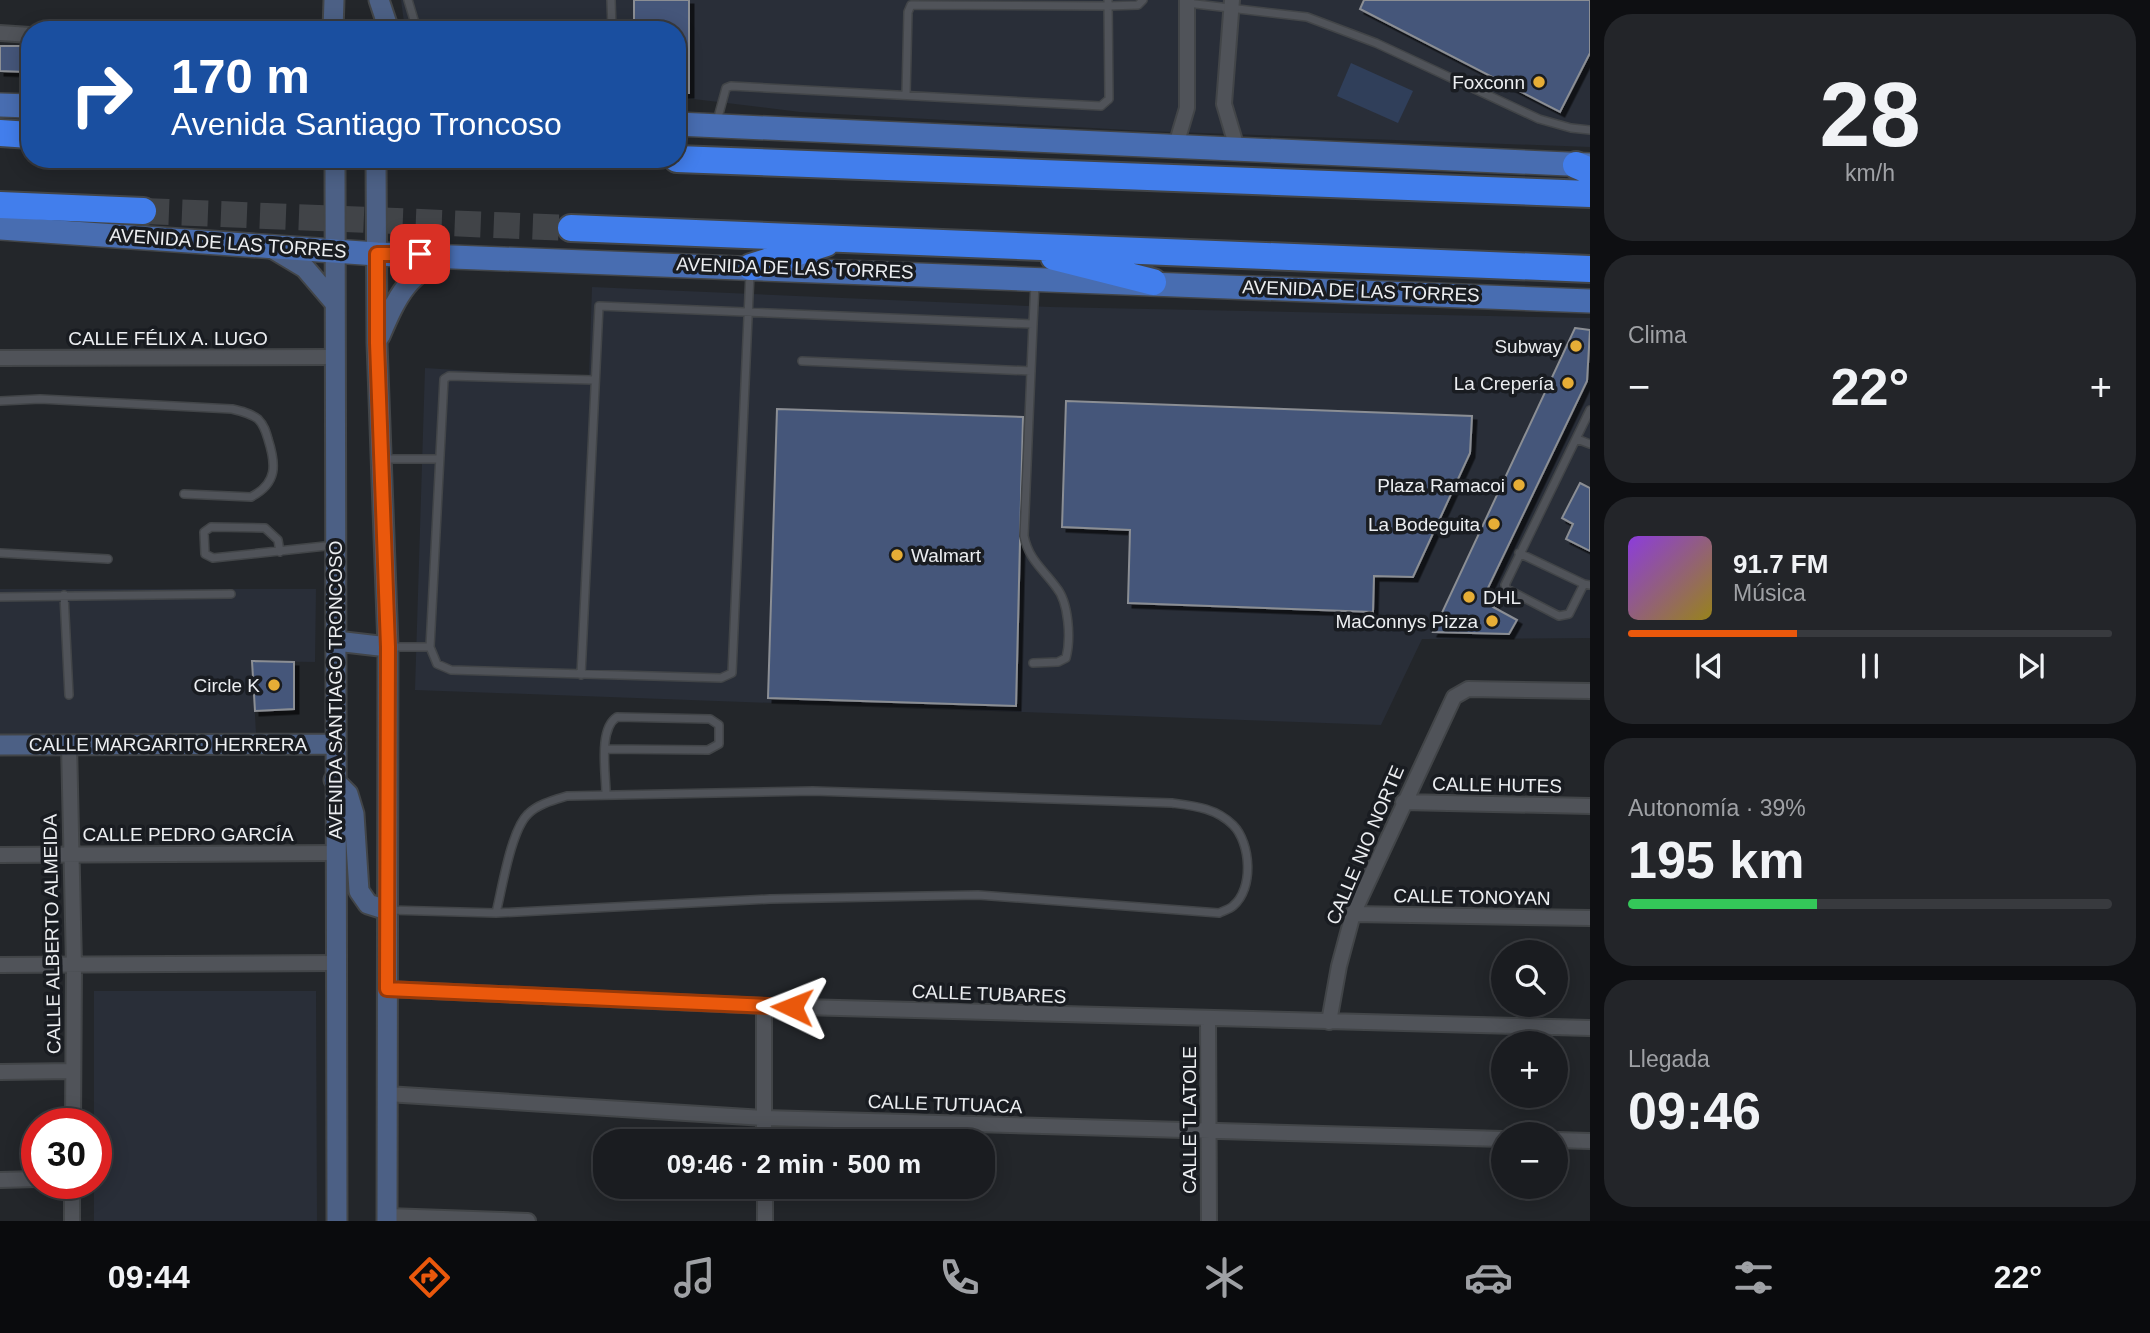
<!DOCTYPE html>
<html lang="es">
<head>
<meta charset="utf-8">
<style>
  body { margin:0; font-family:Arial,sans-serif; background:#232529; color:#f1f3f6; height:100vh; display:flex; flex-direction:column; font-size:26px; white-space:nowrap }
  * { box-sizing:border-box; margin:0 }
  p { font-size:23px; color:#9fa1a5 }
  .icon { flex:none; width:38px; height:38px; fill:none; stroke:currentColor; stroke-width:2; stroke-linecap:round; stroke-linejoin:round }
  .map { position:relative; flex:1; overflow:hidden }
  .details { display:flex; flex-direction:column; gap:14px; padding:14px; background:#0e0f12; width:560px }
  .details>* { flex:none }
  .banner { position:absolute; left:21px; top:21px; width:665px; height:147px; border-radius:28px; box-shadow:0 4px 18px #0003,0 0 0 2px #383a3e; background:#1a4fa0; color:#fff; overflow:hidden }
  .buttons { position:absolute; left:1491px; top:940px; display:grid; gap:14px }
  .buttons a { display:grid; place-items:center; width:77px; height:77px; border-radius:50%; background:#1a1c20; box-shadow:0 4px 18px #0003,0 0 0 2px #383a3e; font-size:35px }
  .speed { position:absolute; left:21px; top:1108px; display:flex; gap:14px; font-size:35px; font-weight:700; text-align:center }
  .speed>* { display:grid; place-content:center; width:91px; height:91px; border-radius:50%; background:#1a1c20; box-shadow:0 4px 18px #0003,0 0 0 2px #383a3e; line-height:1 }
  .speed .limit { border:10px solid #d22; background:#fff; color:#111 }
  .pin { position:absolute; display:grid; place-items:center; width:60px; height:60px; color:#fff; margin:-30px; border-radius:14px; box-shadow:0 4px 10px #0006 }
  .me { position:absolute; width:77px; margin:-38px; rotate:272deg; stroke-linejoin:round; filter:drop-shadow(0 0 5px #0008) }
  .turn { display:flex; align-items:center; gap:24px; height:147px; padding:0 35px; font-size:32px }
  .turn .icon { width:91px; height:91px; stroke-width:2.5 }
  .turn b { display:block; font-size:49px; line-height:60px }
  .big { font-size:52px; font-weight:600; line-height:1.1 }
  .details .widget { flex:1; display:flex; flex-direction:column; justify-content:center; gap:10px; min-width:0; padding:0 24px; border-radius:28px; background:#232529 }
  .details .dial { align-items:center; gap:0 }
  .dial b { font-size:91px; line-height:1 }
  .song { display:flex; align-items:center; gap:21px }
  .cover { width:84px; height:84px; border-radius:10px; background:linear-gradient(135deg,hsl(270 70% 55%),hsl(50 70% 35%)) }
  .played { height:7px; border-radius:4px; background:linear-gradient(90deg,#ea580c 35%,#383a3e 35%) }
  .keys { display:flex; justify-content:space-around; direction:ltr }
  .heat { display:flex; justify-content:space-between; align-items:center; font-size:38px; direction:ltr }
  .charge { height:10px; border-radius:5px; background:linear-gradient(90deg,#34c759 39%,#383a3e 0) }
  .trip { position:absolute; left:593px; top:1129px; width:402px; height:70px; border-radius:28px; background:#1a1c20; box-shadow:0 4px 18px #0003,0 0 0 2px #383a3e; font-weight:600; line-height:70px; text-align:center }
  .dock { display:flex; height:112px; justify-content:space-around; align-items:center; background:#0a0b0d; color:#9fa1a5 }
  .dock .icon { width:49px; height:49px }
  .dock .active { color:#ea580c }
  .dock b { font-size:32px; color:#f1f3f6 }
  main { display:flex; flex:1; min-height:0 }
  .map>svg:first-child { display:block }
  .built { fill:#292e38 }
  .green { fill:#303f5a }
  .building { fill:#44577a; stroke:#8b8e94; stroke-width:2; filter:url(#shadow) }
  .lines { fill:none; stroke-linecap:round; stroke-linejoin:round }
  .highway-tunnel { stroke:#414448; stroke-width:26; stroke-dasharray:26 13; stroke-linecap:butt }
  .lane-casing { stroke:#424548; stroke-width:10 }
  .street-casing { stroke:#424548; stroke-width:18 }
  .secondary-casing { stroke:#424548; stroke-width:23 }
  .primary-casing { stroke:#424548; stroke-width:26 }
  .highway-casing { stroke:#424548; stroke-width:30 }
  .lane { stroke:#505359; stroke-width:7 }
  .street { stroke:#505359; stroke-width:14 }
  .secondary { stroke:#4c6085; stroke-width:19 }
  .primary { stroke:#486db1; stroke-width:23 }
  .highway { stroke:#427eec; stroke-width:26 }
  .route-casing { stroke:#983908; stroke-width:18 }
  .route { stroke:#ea580c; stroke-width:12 }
  .poi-dot { fill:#e6ad36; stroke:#191c21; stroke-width:2.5 }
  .labels { text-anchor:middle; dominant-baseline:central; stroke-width:7; stroke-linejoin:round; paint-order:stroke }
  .poi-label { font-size:19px; fill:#eceef1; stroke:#191c21; text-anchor:end }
  .street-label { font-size:19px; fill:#eceef1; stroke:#191c21 }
</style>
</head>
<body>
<main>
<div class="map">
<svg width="1590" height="1221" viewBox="0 0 1590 1221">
  <defs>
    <filter id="shadow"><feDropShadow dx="4.5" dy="4.5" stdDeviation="0" flood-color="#0009"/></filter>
  </defs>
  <rect width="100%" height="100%" fill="#23262a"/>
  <path class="built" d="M401,0h1189v147l-444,-16 -346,-19 -123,-15v-67h-272z
    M592,287l459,20 539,11v320l-168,1 -41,86 -966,-35 10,-322 164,10z
    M0,589h316l-1,73 -63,-1 4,72 -256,4z
    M94,991h222l1,230h-223z"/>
  <path class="green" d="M1351,63l62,28 -15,32 -61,-27z"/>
  <path class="building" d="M634,0h55v93h-12v-63h-43z
    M1364,0h226v53l-30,59 -200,-103z
    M0,46h26v26l-26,-1z
    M1575,328l15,2 -3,51 -100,209 12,5 -6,12 24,13 -8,14 -76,-2z
    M1066,401l406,15 -2,37 -57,124 -39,-1 -1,36 -245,-9 2,-73 -68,-3z
    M777,409l246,8 -7,289 -248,-8z
    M1580,483l10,5v63l-24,-12 7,-15 -11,-6z
    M252,661l42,1v47l-39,2z"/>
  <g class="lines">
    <path class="highway-tunnel" d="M143,211l428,17"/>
    <defs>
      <path id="lane" d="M408,0l9,30
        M611,0l1,30
        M1187,3l120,14 69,26 163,76 32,9 19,2
        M906,95l2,-83 3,-7 197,1 30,-1 5,-5
        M717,121l9,-33 5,-2 370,20 8,-7 -1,-99
        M802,361l229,10
        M0,401l40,-2 192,10c9,2 18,4 26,10 6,6 8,13 10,20 8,25 10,44 -17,58l-67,-3
        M1590,410l-85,175 2,4 52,27 10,-2 15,-30 6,1
        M1577,439l13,5
        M384,459h55
        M280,552l-2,-12 -13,-12 -54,-1 -7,5 1,22 8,4 122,-13
        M0,553l108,6
        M1519,553l65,31
        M64,595l5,100
        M0,597l231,-3
        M389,647h41l7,17 14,6 270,8 11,-5 18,-400
        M430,647l14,-268 5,-3 145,4
        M1033,663l25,-1 8,-4c5,-19 3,-56 -10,-71 -14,-19 -27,-27 -32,-51l9,-212
        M581,675l18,-369 434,18 2,-40
        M606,794c0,-21 -8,-65 11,-77l93,2 9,6v19l-11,6 -102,-1
        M388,910l108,3 274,-14 208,-4 241,18c4,-2 11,-4 14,-7 21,-17 18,-63 0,-81 -17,-17 -38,-19 -61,-22l-359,-12 -246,5c-13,4 -29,8 -39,18 -17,16 -26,75 -32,99"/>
      <path id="street" d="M1232,0l-8,104 13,44
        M0,33l30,2
        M1176,145l11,-37v-108
        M0,358l335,-1
        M69,744l5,221 -1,159
        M1403,802l187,4
        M0,855l335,-2
        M1353,914l237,4
        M0,965l335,-2
        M387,989l377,17 826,22
        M764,1006v135
        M1208,1020l1,201
        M1329,1022l10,-56 14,-52 101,-217 14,-8 122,2
        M0,1072l73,-1
        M387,1094l377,24 739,21
        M1556,1140l34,1
        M0,1180l37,-1
        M765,1186v35
        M387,1216l141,5
        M72,1221v-38"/>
      <path id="secondary" d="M379,0l10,30
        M333,30l1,-30
        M335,159l2,1062
        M376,159l1,184 11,304 -1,574
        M270,247l35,21 29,34
        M380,336c16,-37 28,-66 70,-78
        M336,641l52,6
        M0,745l335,-1
        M334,780l14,14 6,20 5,77 9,13 19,6"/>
      <path id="primary" d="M0,105l30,1
        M677,124l913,41
        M0,228l377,26 1213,47"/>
      <path id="highway" d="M0,133l30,2
        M677,159l913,35
        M1576,165l14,6
        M0,205l143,6
        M571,228l1019,41
        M1054,257l99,25
        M751,267l75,-24"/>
    </defs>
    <use href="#lane" class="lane-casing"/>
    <use href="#street" class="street-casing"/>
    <use href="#secondary" class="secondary-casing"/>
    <use href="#primary" class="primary-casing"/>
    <use href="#highway" class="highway-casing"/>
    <use href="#lane" class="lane"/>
    <use href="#street" class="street"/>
    <use href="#secondary" class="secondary"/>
    <use href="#primary" class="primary"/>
    <use href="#highway" class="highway"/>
  </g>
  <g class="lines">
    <defs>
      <path id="route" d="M420,254h-43v89l11,304 -1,342 405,18"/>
    </defs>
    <use href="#route" class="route-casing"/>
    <use href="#route" class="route"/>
  </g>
  <g class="poi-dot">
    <circle cx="1539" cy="82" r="7"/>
    <circle cx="1576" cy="346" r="7"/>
    <circle cx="1568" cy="383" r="7"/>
    <circle cx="1519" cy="485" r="7"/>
    <circle cx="1494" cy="524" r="7"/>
    <circle cx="897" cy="555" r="7"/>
    <circle cx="1469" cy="597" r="7"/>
    <circle cx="1492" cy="621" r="7"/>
    <circle cx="274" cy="685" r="7"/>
  </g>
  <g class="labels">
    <g class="poi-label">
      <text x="1525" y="82">Foxconn</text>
      <text x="1562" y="346">Subway</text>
      <text x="1554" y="383">La Crepería</text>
      <text x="1505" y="485">Plaza Ramacoi</text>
      <text x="1480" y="524">La Bodeguita</text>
      <text x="911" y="555" text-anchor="start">Walmart</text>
      <text x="1483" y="597" text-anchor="start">DHL</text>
      <text x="1478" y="621">MaConnys Pizza</text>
      <text x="260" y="685">Circle K</text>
    </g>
    <g class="street-label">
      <text transform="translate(228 243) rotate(4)">AVENIDA DE LAS TORRES</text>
      <text transform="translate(795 268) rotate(2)">AVENIDA DE LAS TORRES</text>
      <text transform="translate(1361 291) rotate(2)">AVENIDA DE LAS TORRES</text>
      <text x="168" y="338">CALLE FÉLIX A. LUGO</text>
      <text transform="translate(335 690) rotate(-90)">AVENIDA SANTIAGO TRONCOSO</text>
      <text x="168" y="744">CALLE MARGARITO HERRERA</text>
      <text transform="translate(1497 785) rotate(1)">CALLE HUTES</text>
      <text x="188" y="834">CALLE PEDRO GARCÍA</text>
      <text transform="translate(1365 845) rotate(-67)">CALLE NIO NORTE</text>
      <text transform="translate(1472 897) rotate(1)">CALLE TONOYAN</text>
      <text transform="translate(52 934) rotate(-91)">CALLE ALBERTO ALMEIDA</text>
      <text transform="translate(989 994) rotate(2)">CALLE TUBARES</text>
      <text transform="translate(945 1104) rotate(2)">CALLE TUTUACA</text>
      <text transform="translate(1189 1120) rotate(-90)">CALLE TLATOLE</text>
    </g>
  </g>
</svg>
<div class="buttons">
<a><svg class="icon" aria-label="search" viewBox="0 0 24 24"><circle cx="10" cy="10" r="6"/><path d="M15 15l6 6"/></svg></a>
<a>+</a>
<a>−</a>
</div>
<div class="speed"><div class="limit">30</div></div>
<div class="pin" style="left:420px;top:254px;background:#d93025"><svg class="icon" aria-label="arrive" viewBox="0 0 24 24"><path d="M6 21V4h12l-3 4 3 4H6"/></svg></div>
<svg class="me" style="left:792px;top:1007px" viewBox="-20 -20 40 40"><path d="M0-17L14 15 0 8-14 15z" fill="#ea580c" stroke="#fff" stroke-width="4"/></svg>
<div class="trip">09:46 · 2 min · 500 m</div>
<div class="banner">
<div class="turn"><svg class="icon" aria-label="right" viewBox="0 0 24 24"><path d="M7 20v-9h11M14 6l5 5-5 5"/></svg><div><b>170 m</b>Avenida Santiago Troncoso</div></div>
</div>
</div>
<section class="details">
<div class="widget dial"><b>28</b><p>km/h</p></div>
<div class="widget"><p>Clima</p>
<div class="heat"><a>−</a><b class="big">22°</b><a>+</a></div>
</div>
<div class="widget">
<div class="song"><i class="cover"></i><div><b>91.7 FM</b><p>Música</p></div></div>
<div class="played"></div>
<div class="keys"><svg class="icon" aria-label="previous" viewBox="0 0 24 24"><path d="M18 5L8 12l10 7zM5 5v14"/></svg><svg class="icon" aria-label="pause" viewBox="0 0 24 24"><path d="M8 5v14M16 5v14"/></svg><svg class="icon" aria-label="next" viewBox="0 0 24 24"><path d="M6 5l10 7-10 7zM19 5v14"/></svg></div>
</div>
<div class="widget"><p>Autonomía · 39%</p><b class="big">195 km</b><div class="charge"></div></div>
<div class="widget"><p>Llegada</p><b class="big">09:46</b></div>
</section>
</main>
<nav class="dock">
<b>09:44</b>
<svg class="icon active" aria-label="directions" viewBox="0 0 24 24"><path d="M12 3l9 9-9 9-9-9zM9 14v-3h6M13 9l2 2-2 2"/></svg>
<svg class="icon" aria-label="music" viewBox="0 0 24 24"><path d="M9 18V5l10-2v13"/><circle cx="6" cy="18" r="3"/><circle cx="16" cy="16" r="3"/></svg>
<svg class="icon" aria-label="phone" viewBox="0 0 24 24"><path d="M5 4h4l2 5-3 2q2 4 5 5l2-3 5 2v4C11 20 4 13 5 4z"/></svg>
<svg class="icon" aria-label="climate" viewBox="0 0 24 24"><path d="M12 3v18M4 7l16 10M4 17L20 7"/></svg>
<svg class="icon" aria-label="car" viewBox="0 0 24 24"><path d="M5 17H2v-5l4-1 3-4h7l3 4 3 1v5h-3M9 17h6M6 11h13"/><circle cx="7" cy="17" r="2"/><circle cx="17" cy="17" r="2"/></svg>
<svg class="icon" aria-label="filters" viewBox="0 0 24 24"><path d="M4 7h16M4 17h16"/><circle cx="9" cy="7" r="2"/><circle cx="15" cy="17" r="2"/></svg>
<b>22°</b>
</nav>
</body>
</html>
